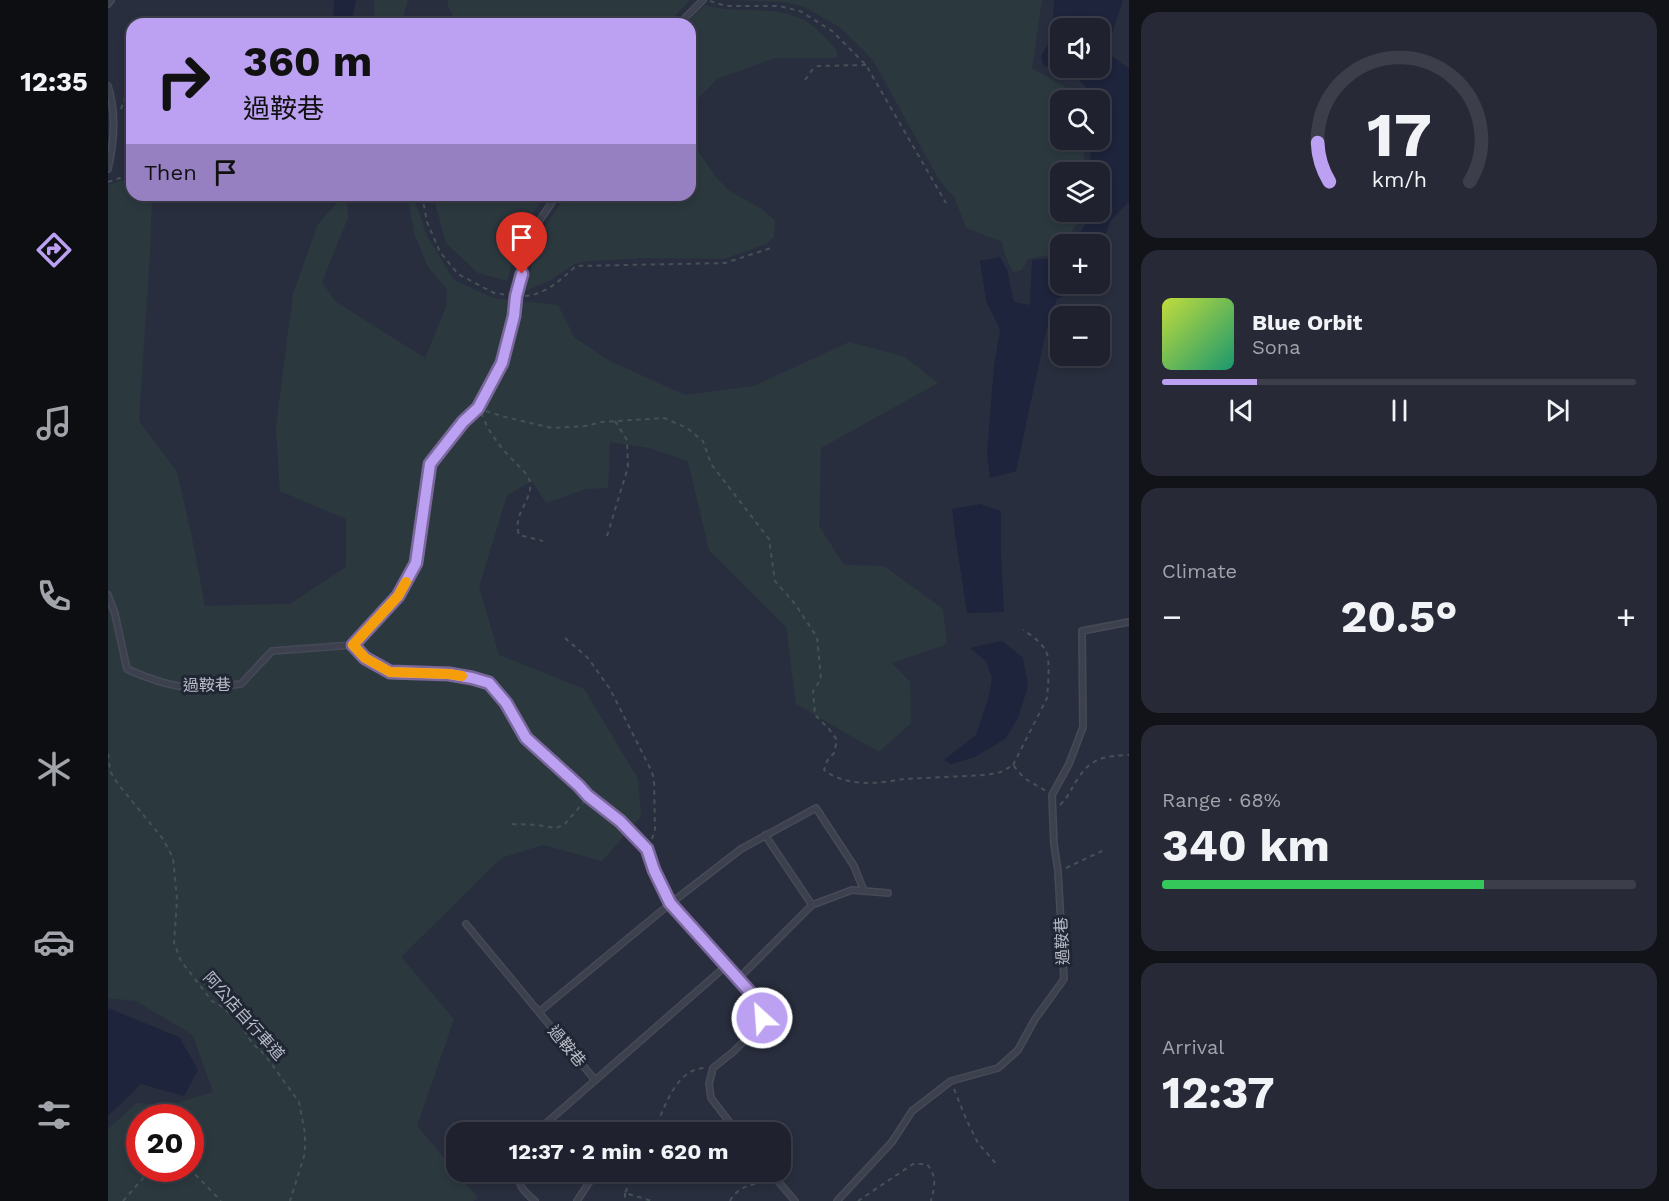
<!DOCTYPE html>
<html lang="en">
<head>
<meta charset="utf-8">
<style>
  body { margin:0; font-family:"Work Sans","Noto Sans TC",sans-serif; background:#272a36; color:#f1f3f6; height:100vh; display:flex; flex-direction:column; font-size:22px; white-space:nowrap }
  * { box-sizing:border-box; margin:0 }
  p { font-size:20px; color:#a1a4aa }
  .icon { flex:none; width:33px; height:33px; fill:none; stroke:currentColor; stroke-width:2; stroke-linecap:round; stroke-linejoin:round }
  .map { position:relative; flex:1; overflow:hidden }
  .side { display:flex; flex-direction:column; gap:12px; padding:12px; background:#111319; width:540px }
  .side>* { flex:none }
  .banner { position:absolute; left:18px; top:18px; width:570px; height:183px; border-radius:18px; box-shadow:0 3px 9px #0003,0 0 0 2px #3c3f4a; background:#bca0f2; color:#111; overflow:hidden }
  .controls { position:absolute; left:942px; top:18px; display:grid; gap:12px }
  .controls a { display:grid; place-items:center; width:60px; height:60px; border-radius:12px; background:#1f222e; box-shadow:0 3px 9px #0003,0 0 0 2px #3c3f4a; font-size:30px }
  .speed { position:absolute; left:18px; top:1104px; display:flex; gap:12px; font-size:30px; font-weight:700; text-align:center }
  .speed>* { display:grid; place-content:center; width:78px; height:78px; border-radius:50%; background:#1f222e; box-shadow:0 3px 9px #0003,0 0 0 2px #3c3f4a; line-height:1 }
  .speed .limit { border:9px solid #d22; background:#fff; color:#111 }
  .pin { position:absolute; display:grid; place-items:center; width:51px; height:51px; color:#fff; margin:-62px -26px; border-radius:50% 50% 50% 0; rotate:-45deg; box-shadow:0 0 6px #0007 }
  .pin .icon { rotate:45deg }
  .me { position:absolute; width:66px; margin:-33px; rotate:334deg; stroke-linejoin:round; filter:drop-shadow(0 0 4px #0008) }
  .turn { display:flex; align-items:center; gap:21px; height:126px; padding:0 18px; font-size:27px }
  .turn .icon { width:78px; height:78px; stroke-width:2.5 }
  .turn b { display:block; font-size:42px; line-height:51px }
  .then { display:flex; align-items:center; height:57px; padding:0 18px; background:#0003; gap:12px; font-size:22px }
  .big { font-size:45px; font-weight:700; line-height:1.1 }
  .side .widget { flex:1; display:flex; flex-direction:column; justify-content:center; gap:9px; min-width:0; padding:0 21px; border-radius:18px; background:#272a36 }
  .side .dial { align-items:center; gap:0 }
  .dial svg { height:156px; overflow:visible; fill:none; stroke:#3c3f4a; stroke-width:7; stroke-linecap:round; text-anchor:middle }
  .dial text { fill:#f1f3f6; stroke:none }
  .song { display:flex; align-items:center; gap:18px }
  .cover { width:72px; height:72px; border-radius:9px; background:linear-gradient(135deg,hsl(70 70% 55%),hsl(160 70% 35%)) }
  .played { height:6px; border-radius:3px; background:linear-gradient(90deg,#bca0f2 20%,#3c3f4a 20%) }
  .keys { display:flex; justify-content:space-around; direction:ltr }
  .heat { display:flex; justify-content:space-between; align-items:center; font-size:33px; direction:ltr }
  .charge { height:9px; border-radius:4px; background:linear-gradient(90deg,#34c759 68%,#3c3f4a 0) }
  .trip { position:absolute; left:338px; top:1122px; width:345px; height:60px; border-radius:18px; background:#1f222e; box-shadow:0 3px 9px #0003,0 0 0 2px #3c3f4a; font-weight:700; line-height:60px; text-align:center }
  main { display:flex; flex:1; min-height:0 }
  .dock { display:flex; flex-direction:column; width:108px; justify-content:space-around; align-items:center; background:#0c0e12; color:#a1a4aa }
  .dock .icon { width:42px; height:42px }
  .dock .current { color:#bca0f2 }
  .dock b { font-size:27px; color:#f1f3f6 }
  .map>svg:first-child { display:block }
  .green { fill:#2b393f; fill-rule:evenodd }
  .water { fill:#1d243b; fill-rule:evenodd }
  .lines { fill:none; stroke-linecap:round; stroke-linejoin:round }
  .lane-casing { stroke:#464a58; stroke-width:8 }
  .path { stroke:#445257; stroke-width:2; stroke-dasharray:4.5 4.5; stroke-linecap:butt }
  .lane { stroke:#3d414e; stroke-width:5 }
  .route-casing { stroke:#7a689d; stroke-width:15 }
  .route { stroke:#bca0f2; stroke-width:10 }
  .slow { stroke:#f59e0b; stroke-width:10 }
  .labels { text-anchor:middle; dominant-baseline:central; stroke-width:6; stroke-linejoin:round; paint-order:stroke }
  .street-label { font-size:16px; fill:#b9bdc9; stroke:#212634 }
</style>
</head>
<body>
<main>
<nav class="dock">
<b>12:35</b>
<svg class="icon current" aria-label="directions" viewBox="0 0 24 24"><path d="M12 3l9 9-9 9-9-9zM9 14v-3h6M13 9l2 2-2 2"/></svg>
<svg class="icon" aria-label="music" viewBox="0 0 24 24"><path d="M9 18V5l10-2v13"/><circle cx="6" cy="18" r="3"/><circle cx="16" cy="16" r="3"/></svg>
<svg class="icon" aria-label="phone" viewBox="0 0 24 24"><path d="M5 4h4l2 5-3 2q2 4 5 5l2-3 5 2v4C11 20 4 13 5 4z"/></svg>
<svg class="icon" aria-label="climate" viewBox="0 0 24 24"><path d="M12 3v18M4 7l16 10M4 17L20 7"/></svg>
<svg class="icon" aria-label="car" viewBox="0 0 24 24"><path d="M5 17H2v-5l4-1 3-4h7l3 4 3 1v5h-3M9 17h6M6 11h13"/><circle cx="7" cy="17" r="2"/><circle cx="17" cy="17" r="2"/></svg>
<svg class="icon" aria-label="filters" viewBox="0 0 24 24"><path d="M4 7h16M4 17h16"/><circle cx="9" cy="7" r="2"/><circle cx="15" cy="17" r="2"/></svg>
</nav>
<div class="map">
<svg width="1021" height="1201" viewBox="0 0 1021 1201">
  <rect width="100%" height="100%" fill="#292e3e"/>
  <path class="green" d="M266,0h34l-7,24h-26z
    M339,0h243l-23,24h-209l-9,-15z
    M627,0h307l-10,68 48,28v4h-20v40h23l2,32h-25v40h24l-20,32h-4v5l-6,5 -26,5 -6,11 -9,2 -7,-15 -4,-15 -36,-14 -12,-32 -7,-6 -10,-14 -64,-116 -32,-32 -38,-22 -21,-4z
    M597,5c35,11 73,-3 105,19 10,7 19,18 27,27v7h-62l-58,21 -27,28v-83h-4z
    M582,121l2,21 23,34 13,14 35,20 12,10 -1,17 -8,7 -42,15 -79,-1 -56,3 -15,3 -23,16 -26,11 16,-58 25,-38h124z
    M24,176v19h20l-2,57 -11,169 38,51 14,61 14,73 85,-2 56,-37v-48l-66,-28 -4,-64 17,-133 25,-70 26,-29h3l1,23 -26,64 14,20 89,56 21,-51 1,-18 -19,-22 -14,-34 -5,-29 5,-5 13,37 27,44 39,18 65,7 16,32 34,23 77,35 69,-9 95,-44 56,15 33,26 -117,65 -2,78 25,39 40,1 59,43 4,35 -55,19 18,19 1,41 -32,29 -83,-48 -10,-77 -77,-77 -21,-89 -39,-13 -39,-6 -2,46 -22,1 -40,14 -14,-22 -25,14 -28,92 20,68 85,34 54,90 3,37 -39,45 -59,-16 -42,13 -100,99 53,62 -37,107 61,72 -5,3h-365v-72l29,-26 33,2 43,-13 -20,-57 -57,-34 -28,-3v-813l18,-6zM32,1118h50v50h-50z
    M325,195h113l-24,33 -15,53 -29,-8 -32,-30z"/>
  <path class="water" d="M226,0h22l-5,24h-18z
    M946,0h69l-11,33v23l17,13v133l-18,18 -11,27v-3h-26l18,-32h8v-40h-9l-1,-32h10v-40h-11v-9l-11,-12 -35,-14 -2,-9 11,-18zM992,28v40h-40v-40z
    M892,257l7,13 7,32 16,3 2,-45 28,-2v26h23l-1,3 -25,12 -11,32 -30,140 -26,7 -3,-25 7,-87 6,-36 -14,-30 -6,-39z
    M872,504l21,7v43l3,58 -37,1c-5,-35 -11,-69 -15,-104z
    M894,641l21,17 5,28 -10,32 -13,21 -30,18 -24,7 -7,-4 32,-25 13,-39 3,-19 -6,-16 -16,-13z
    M0,1008l71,29 19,33 -14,26 -43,-12 -33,32z"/>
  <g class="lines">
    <defs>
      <path id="lane" d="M0,4l3,-4
        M571,24l24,-24
        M0,86c8,26 6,57 0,83
        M0,595l7,19 12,55c24,11 50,20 77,19 12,0 25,-3 37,-4l31,-33 81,-6 12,13 25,14 59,2 23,4 17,5 17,20 20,35 53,48 9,10 31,25 28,28 7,21 17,33 87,98 4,9v8l-14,19 -15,15 -20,16 -4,16 2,14 26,34
        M245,645l45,-49 18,-33 15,-100 32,-41 15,-14 24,-45 12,-47 2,-20 17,-66 24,-35
        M657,835l47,70
        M358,924l129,156
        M630,979l74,-74 40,-15 36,3
        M431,1012l132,-109 70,-54 75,-41 38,58 10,25
        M428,1132l190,-166
        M413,1172c-6,13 5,21 14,29
        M662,1172l25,29
        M469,1201l19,-29
        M729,1201l55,-59 20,-31 39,-30 47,-13 20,-18 17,-31 29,-40 -6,-108 -4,-27 -2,-49 17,-31 14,-37 -1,-96 47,-9"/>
    </defs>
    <use href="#lane" class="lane-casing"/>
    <path class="path" d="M602,1l16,5h53l21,5 32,20 34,34 80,138
      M697,80l7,-10 6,-4 48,-1
      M13,109l8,-23 3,-1
      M0,182l12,-4 12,-9
      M314,195l5,27 13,30 18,22 36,19 13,2
      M417,296c22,-2 35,-16 51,-30l149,-3 46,-15
      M378,411l19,6 47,11 33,-2 17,-4 62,-4 23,10 16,13 8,23 58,75 6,42 20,23 22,33 4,42 -8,12 2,24 14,14 8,11 -3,13 -7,8 -3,9c22,17 54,14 80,9l82,-4 15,-3 12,-7 11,13 22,13
      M373,413c2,4 4,9 6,13 7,13 18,27 29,37 5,6 12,11 14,19 3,19 -18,31 -11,53l24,6
      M499,536l21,-69 -1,-27 -12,-19
      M457,638l23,20 22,31 40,79 4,10 1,53 -4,10
      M0,754l2,17 8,13 45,55 10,19 4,42 -3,43 7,18 31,40 12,7 19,20 9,15 13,12 34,47 6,31v20l-15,48
      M905,765l34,-67c1,-10 3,-35 0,-44 -3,-10 -16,-19 -24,-24
      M952,805c10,-10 11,-17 19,-28 13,-20 28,-21 50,-22
      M404,824l26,1 17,3 9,-3 19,-22
      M958,868l36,-17
      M846,1089l13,32 11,22 20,23
      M545,1132c12,-23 21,-62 51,-64
      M81,1168l32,33
      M527,1172l-10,21 27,8
      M517,1193v8
      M15,1201l29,-33
      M622,1201c8,-15 23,-18 38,-18
      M750,1201l55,-37h14c10,13 8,21 4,37"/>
    <use href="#lane" class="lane"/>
  </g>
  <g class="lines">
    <defs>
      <path id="route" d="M414,274l-6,22 -2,20 -12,47 -24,45 -15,14 -33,42 -14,99 -18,33 -45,49 12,13 25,14 59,2 23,4 17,5 17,20 20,35 53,48 9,10 32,25 27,28 7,21 16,33 88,98 5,12 -1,5"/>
    </defs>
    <use href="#route" class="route-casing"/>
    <use href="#route" class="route"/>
    <path class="slow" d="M298,582l-8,14 -45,49 12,13 25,14 59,2 13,2"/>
  </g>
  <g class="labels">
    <g class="street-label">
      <text transform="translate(99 685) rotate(-1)">過鞍巷</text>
      <text transform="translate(954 941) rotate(-93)">過鞍巷</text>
      <text transform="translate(136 1016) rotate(48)">阿公店自行車道</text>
      <text transform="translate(459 1046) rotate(50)">過鞍巷</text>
    </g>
  </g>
</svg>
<div class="controls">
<a><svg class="icon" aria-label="sound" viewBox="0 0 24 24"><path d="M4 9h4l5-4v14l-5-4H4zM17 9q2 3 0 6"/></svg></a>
<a><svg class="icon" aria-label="search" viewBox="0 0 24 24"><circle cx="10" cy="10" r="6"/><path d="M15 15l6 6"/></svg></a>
<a><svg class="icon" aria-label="layers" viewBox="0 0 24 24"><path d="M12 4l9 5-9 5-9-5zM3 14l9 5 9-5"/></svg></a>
<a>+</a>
<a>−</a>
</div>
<div class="speed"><div class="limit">20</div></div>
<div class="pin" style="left:414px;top:274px;background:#d93025"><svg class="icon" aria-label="arrive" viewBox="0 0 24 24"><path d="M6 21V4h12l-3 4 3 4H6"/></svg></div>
<svg class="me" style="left:654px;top:1018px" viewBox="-20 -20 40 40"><circle r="17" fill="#bca0f2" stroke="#fff" stroke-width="3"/><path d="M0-11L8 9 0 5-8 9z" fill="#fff"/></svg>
<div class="trip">12:37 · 2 min · 620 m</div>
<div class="banner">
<div class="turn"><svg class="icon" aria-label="right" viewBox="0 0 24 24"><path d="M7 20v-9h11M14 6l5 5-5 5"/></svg><div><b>360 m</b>過鞍巷</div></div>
<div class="then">Then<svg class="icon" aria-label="arrive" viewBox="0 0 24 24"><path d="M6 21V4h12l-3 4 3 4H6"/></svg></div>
</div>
</div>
<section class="side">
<div class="widget dial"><svg viewBox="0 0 100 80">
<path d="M14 69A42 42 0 1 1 86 69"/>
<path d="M14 69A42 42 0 0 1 8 49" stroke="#bca0f2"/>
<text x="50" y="56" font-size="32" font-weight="700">17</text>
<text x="50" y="72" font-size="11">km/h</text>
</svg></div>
<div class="widget">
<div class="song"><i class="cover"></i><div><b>Blue Orbit</b><p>Sona</p></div></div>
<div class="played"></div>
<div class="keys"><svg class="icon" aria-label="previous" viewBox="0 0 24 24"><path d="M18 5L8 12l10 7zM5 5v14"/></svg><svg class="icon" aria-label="pause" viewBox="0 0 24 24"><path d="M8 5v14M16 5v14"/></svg><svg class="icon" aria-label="next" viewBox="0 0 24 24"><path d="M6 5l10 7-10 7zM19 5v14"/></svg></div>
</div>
<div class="widget"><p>Climate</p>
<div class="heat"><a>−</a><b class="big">20.5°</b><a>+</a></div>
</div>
<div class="widget"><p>Range · 68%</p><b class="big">340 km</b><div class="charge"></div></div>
<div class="widget"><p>Arrival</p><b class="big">12:37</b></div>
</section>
</main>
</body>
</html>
